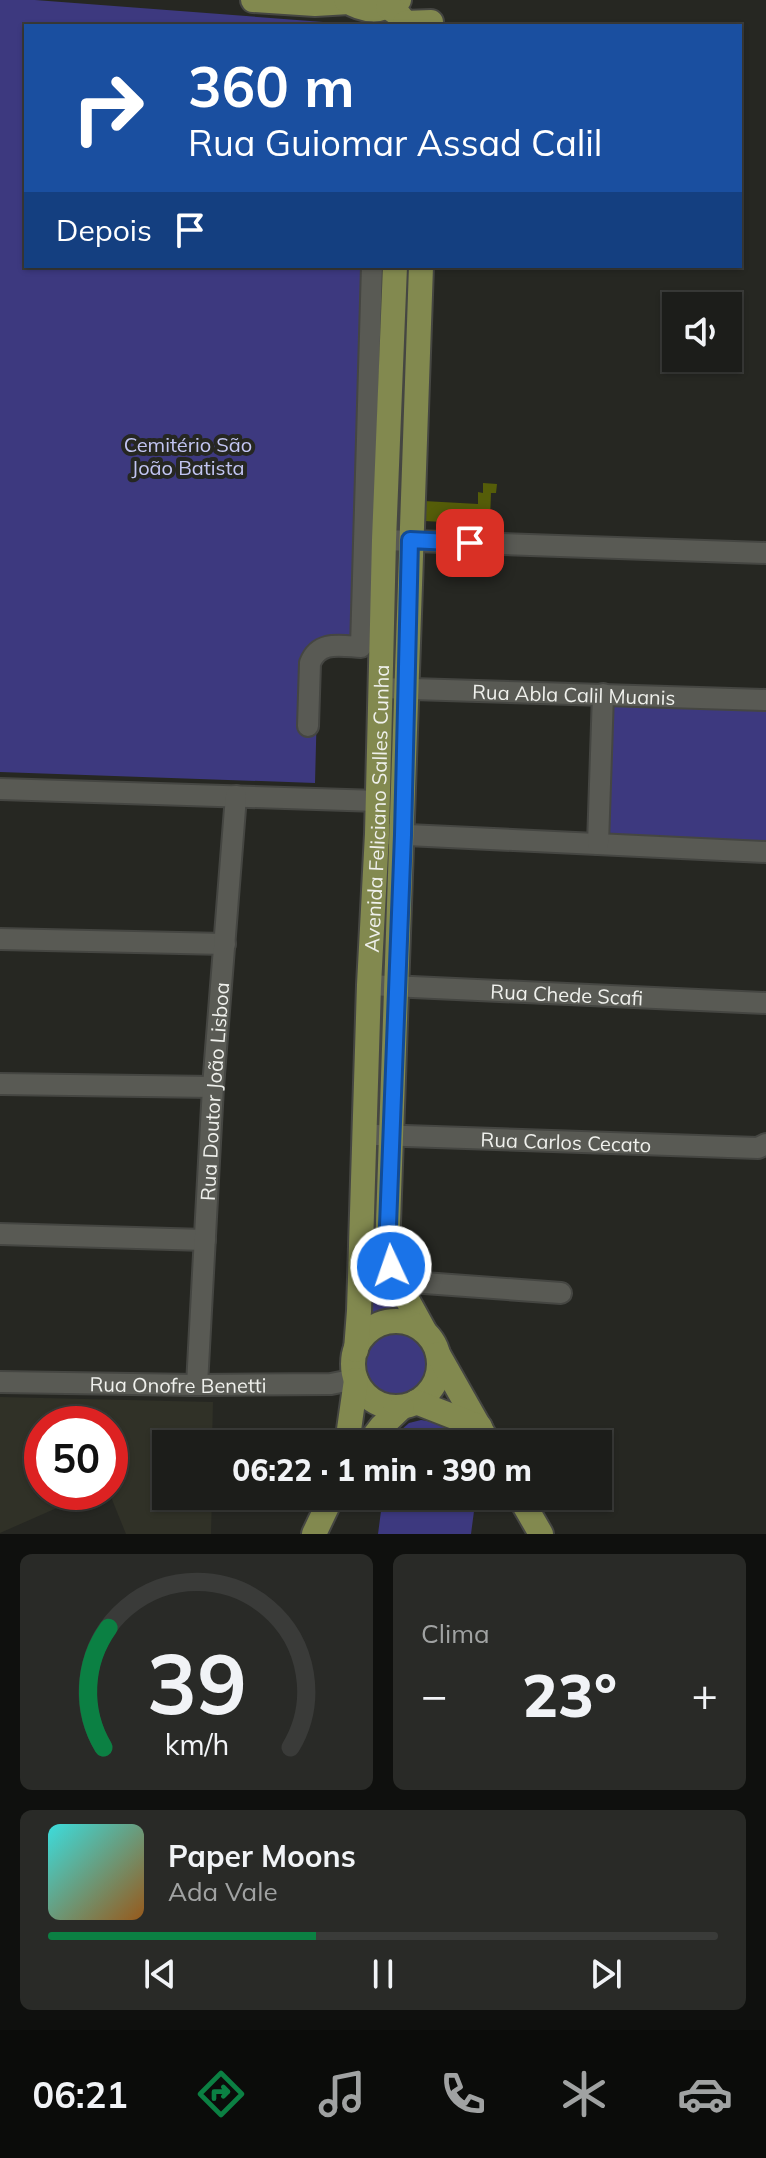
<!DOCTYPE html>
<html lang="pt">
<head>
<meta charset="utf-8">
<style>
  body { margin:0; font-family:Mulish,sans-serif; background:#292a27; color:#f1f3f6; height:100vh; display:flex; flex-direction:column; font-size:30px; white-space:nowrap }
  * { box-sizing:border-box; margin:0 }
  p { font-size:26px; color:#a0a2a2 }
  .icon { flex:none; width:44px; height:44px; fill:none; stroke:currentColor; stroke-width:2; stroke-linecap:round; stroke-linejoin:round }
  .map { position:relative; height:1534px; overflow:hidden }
  .panel { display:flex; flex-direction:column; gap:20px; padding:20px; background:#0f100e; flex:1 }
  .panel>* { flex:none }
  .guide { position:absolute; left:24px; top:24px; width:718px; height:244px; border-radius:0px; box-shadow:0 2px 6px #0004,0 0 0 2px #3a3b39; background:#1a4fa0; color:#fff; overflow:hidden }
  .fabs { position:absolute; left:662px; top:292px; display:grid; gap:16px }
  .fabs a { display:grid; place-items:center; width:80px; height:80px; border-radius:0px; background:#1c1d1a; box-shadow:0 2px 6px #0004,0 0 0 2px #3a3b39; font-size:40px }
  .speed { position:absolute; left:24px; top:1406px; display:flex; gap:16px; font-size:40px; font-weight:700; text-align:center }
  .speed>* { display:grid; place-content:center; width:104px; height:104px; border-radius:50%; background:#1c1d1a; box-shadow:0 2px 6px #0004,0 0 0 2px #3a3b39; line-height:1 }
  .speed .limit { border:12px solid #d22; background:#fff; color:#111 }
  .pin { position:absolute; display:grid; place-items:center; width:68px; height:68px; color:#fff; margin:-34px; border-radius:16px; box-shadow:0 4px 12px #0006 }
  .me { position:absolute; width:88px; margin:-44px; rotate:357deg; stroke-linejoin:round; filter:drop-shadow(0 0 6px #0008) }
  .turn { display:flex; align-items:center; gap:28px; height:168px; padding:0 32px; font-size:36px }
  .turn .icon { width:104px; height:104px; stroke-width:2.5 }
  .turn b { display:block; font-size:56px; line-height:68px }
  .then { display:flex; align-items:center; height:76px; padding:0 32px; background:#0003; gap:16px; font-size:30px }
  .big { font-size:60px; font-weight:800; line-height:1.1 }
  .panel .tile { flex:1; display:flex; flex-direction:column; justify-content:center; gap:12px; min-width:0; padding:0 28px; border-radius:12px; background:#292a27 }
  .panel .dial { align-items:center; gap:0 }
  .dial svg { height:208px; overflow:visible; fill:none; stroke:#3a3b39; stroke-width:7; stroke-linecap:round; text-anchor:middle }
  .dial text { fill:#f1f3f6; stroke:none }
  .song { display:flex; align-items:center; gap:24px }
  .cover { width:96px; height:96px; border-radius:12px; background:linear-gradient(135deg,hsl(180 70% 55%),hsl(30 70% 35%)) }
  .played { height:8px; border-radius:4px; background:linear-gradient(90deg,#0b8043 40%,#3a3b39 40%) }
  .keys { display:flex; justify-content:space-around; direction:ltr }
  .heat { display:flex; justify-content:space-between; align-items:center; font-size:44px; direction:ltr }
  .panel .tiles { flex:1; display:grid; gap:20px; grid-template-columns:1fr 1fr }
  .tile:last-child { grid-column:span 2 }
  .trip { position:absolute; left:152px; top:1430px; width:460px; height:80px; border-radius:0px; background:#1c1d1a; box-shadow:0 2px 6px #0004,0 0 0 2px #3a3b39; font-weight:800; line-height:80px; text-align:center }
  .menu { display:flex; height:128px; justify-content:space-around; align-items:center; background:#0b0c0a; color:#a0a2a2 }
  .menu .icon { width:56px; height:56px }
  .menu .active { color:#0b8043 }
  .menu b { font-size:36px; color:#f1f3f6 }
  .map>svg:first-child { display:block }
  .built { fill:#303127 }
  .green { fill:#3d397f }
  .building { fill:#555d09 }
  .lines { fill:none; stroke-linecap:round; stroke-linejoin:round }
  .minor-casing { stroke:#454642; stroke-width:24 }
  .major-casing { stroke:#454642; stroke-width:28 }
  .minor { stroke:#595a54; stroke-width:20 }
  .major { stroke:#82894f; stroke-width:24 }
  .route-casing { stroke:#114b97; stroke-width:20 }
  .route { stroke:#1a73e8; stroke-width:14 }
  .labels { text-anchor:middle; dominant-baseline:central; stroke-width:8; stroke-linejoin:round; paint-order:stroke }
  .park-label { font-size:20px; fill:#c2c5f2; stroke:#262722 }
  .street-label { font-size:20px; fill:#eff0ec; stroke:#262722 }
</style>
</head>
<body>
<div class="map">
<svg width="766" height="1534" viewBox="0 0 766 1534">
  <rect width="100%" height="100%" fill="#262722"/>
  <path class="built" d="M0,1397l213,5 -1,42h-46v52h46l-1,38h-85l-17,-42 1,-68h-68v68h51l-93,41z"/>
  <path class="green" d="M0,0h35l341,26h-350v240h356l-13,390h-41l-3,1 -7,10 -3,116 -315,-11z
    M403,266h12l-8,262 -9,4 -4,-3z
    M609,702l157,6v133l-162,-6z
    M374,1144h5l24,170 -24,3 -11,7z
    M365 1363a31 31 0 1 1 62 0a31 31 0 1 1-62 0Z
    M421,1420c20,3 38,6 51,24h-87l24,-21z
    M383,1496h93l-5,38h-93z"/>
  <path class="building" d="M483,483l14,1 -1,9h-5l-1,27h-6v4l-60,-3v-20l54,3v-12l5,1z"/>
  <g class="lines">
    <defs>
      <g id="minor">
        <path d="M384,540l382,13"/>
        <path id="s1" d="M380,688l386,12"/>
        <path d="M308,726l2,-63c9,-23 31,-17 51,-16l11,-381"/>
        <path d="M0,789l378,12"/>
        <path d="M386,834l380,18"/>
        <path d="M598,844l5,-150"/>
        <path d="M0,939l225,5"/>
        <path id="s2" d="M369,985l397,18"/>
        <path d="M0,1084l213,3"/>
        <path id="s3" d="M376,1135l382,13 8,-4"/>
        <path d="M0,1234l205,6"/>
        <path d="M397,1281l164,12"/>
        <path id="s4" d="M0,1382l197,3 134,-1 25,-5"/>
        <path id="s5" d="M197,1385l16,-298 23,-291"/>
      </g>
      <g id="major">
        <path d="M253,0l62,4 34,-2"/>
        <path d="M346,0c17,12 36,13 53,0"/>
        <path d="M388,7c7,5 16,10 17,19"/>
        <path d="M405,23l26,-1"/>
        <path d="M421,266l-34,986 10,29 27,49"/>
        <circle cx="396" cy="1364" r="43"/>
        <path id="s6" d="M356,1350l3,-39 10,-326 8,-151 7,-294 11,-274"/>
        <path d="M438,1354l51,90"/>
        <path d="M416,1402l64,25"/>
        <path d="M347,1444l9,-64"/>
        <path d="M368,1444l13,-17 21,-20"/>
        <path d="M519,1496l22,38"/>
        <path d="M314,1534l18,-38"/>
      </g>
    </defs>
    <use href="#minor" class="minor-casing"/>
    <use href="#major" class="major-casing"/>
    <use href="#minor" class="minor"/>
    <use href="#major" class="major"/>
  </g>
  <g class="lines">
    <defs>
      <path id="route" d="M391,1266l-4,-14 16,-417 7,-295 60,3"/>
    </defs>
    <use href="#route" class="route-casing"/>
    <use href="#route" class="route"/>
  </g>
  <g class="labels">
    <g class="park-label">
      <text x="188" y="444">Cemitério São<tspan x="188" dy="23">João Batista</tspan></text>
    </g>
    <g class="street-label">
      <text stroke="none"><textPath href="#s1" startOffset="194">Rua Abla Calil Muanis</textPath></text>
      <text stroke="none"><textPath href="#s6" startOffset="542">Avenida Feliciano Salles Cunha</textPath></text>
      <text stroke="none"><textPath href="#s2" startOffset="198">Rua Chede Scafi</textPath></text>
      <text stroke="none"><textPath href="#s5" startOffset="294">Rua Doutor João Lisboa</textPath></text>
      <text stroke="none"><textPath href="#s3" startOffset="190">Rua Carlos Cecato</textPath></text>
      <text stroke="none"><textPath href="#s4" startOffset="178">Rua Onofre Benetti</textPath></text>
    </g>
  </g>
</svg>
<div class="fabs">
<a><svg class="icon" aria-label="sound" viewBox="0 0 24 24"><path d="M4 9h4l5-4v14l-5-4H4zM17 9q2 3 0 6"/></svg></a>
</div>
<div class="speed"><div class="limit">50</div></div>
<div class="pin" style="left:470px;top:543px;background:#d93025"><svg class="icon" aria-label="arrive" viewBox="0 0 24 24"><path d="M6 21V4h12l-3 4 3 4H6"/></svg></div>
<svg class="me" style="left:391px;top:1266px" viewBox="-20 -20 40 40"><circle r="17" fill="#1a73e8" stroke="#fff" stroke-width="3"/><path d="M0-11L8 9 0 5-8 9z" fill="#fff"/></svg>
<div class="trip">06:22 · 1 min · 390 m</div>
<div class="guide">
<div class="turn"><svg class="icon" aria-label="right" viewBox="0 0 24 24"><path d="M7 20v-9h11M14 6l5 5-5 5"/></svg><div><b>360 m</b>Rua Guiomar Assad Calil</div></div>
<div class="then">Depois<svg class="icon" aria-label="arrive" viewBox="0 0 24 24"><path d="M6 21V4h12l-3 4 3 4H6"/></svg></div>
</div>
</div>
<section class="panel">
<div class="tiles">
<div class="tile dial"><svg viewBox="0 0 100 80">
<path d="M14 69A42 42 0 1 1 86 69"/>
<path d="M14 69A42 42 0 0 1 16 23" stroke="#0b8043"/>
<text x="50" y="56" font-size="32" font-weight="700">39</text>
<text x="50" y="72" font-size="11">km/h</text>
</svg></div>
<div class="tile"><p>Clima</p>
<div class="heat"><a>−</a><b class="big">23°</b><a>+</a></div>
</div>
<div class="tile">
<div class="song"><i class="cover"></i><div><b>Paper Moons</b><p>Ada Vale</p></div></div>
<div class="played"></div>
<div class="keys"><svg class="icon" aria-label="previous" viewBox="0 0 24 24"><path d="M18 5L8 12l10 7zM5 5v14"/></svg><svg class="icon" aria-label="pause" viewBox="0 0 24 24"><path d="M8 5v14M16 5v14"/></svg><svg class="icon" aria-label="next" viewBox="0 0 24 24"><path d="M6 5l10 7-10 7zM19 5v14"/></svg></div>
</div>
</div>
</section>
<nav class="menu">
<b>06:21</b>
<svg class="icon active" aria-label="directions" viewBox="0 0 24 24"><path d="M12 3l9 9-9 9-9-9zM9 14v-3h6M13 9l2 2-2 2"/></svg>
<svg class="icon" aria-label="music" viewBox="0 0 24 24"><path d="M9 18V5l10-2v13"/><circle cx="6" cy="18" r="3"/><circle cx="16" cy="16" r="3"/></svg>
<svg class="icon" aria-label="phone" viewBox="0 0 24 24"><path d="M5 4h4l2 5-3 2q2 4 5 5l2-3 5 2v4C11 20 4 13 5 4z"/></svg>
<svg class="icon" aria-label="climate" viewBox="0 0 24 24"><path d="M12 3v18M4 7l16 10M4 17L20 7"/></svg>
<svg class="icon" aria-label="car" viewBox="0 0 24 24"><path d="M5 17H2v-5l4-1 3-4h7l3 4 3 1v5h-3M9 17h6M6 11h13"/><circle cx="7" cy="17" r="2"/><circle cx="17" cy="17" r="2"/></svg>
</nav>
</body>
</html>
